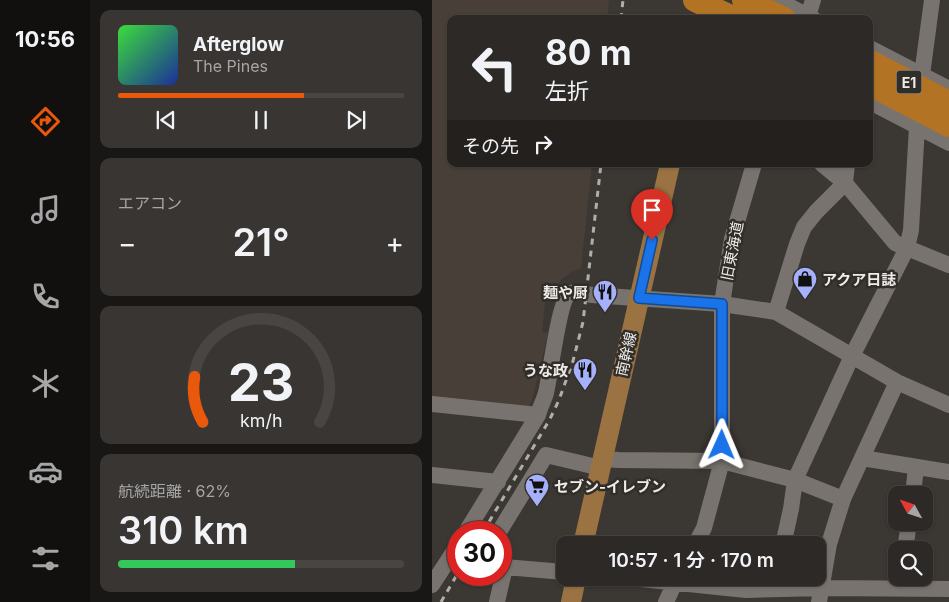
<!DOCTYPE html>
<html lang="ja">
<head>
<meta charset="utf-8">
<style>
  body { margin:0; font-family:Inter,"Noto Sans JP",sans-serif; background:#383532; color:#f1f3f6; height:100vh; display:flex; flex-direction:column; font-size:19px; white-space:nowrap }
  * { box-sizing:border-box; margin:0 }
  p { font-size:16px; color:#a6a6a7 }
  .icon { flex:none; width:28px; height:28px; fill:none; stroke:currentColor; stroke-width:2; stroke-linecap:round; stroke-linejoin:round }
  .map { position:relative; flex:1; overflow:hidden }
  .side { display:flex; flex-direction:column; gap:10px; padding:10px; background:#181715; width:342px }
  .side>* { flex:none }
  .top-card { position:absolute; left:15px; top:15px; width:426px; height:152px; border-radius:10px; box-shadow:0 1px 4px #0004,0 0 0 1px #484543; background:#2c2926; color:#f1f3f6; overflow:hidden }
  .needle { width:32px; rotate:310deg }
  .tools { position:absolute; left:456px; top:486px; display:grid; gap:10px }
  .tools a { display:grid; place-items:center; width:45px; height:45px; border-radius:10px; background:#2c2926; box-shadow:0 1px 4px #0004,0 0 0 1px #484543; font-size:25px }
  .speed { position:absolute; left:15px; top:521px; display:flex; gap:10px; font-size:25px; font-weight:700; text-align:center }
  .speed>* { display:grid; place-content:center; width:65px; height:65px; border-radius:50%; background:#2c2926; box-shadow:0 1px 4px #0004,0 0 0 1px #484543; line-height:1 }
  .speed .limit { border:8px solid #d22; background:#fff; color:#111 }
  .pin { position:absolute; display:grid; place-items:center; width:42px; height:42px; color:#fff; margin:-51px -21px; border-radius:50% 50% 50% 0; rotate:-45deg; box-shadow:0 0 5px #0007 }
  .pin .icon { rotate:45deg }
  .me { position:absolute; width:55px; margin:-28px; rotate:1deg; stroke-linejoin:round; filter:drop-shadow(0 0 4px #0008) }
  .turn { display:flex; align-items:center; gap:18px; height:105px; padding:0 15px; font-size:22px }
  .turn .icon { width:65px; height:65px; stroke-width:2.5 }
  .turn b { display:block; font-size:35px; line-height:42px }
  .then { display:flex; align-items:center; height:48px; padding:0 15px; background:#0003; gap:10px; font-size:19px }
  .big { font-size:38px; font-weight:600; line-height:1.1 }
  .side .widget { flex:1; display:flex; flex-direction:column; justify-content:center; gap:8px; min-width:0; padding:0 18px; border-radius:10px; background:#383532 }
  .side .dial { align-items:center; gap:0 }
  .dial svg { height:130px; overflow:visible; fill:none; stroke:#484543; stroke-width:7; stroke-linecap:round; text-anchor:middle }
  .dial text { fill:#f1f3f6; stroke:none }
  .song { display:flex; align-items:center; gap:15px }
  .cover { width:60px; height:60px; border-radius:8px; background:linear-gradient(135deg,hsl(120 70% 55%),hsl(230 70% 35%)) }
  .played { height:5px; border-radius:2px; background:linear-gradient(90deg,#ea580c 65%,#484543 65%) }
  .keys { display:flex; justify-content:space-around; direction:ltr }
  .heat { display:flex; justify-content:space-between; align-items:center; font-size:28px; direction:ltr }
  .charge { height:8px; border-radius:4px; background:linear-gradient(90deg,#34c759 62%,#484543 0) }
  .trip { position:absolute; left:124px; top:536px; width:270px; height:50px; border-radius:10px; background:#2c2926; box-shadow:0 1px 4px #0004,0 0 0 1px #484543; font-weight:600; line-height:50px; text-align:center }
  main { display:flex; flex:1; min-height:0 }
  .tabs { display:flex; flex-direction:column; width:90px; justify-content:space-around; align-items:center; background:#12100f; color:#a6a6a7 }
  .tabs .icon { width:35px; height:35px }
  .tabs .selected { color:#ea580c }
  .tabs b { font-size:22px; color:#f1f3f6 }
  .map>svg:first-child { display:block }
  .built { fill:#484038 }
  .lines { fill:none; stroke-linecap:round; stroke-linejoin:round }
  .minor { stroke:#78736f; stroke-width:16 }
  .major { stroke:#9b7342; stroke-width:20 }
  .highway { stroke:#b27324; stroke-width:24 }
  .rail { stroke:#b0adaa; stroke-width:3; stroke-dasharray:6 6; stroke-linecap:butt }
  .route-casing { stroke:#114b97; stroke-width:12 }
  .route { stroke:#1a73e8; stroke-width:9 }
  .labels { text-anchor:middle; dominant-baseline:central; stroke-width:5; stroke-linejoin:round; paint-order:stroke }
  .shield { fill:#312d29; stroke:#b5b3af; stroke-width:1 }
  .shield-label { font-size:14px; font-weight:bold; fill:#eeece9 }
  .street-label { font-size:15px; fill:#eeece9; stroke:#312d29 }
  .poi-label { font-size:15px; font-weight:bold; fill:#eeece9; stroke:#312d29; text-anchor:start }
</style>
</head>
<body>
<main>
<nav class="tabs">
<b>10:56</b>
<svg class="icon selected" aria-label="directions" viewBox="0 0 24 24"><path d="M12 3l9 9-9 9-9-9zM9 14v-3h6M13 9l2 2-2 2"/></svg>
<svg class="icon" aria-label="music" viewBox="0 0 24 24"><path d="M9 18V5l10-2v13"/><circle cx="6" cy="18" r="3"/><circle cx="16" cy="16" r="3"/></svg>
<svg class="icon" aria-label="phone" viewBox="0 0 24 24"><path d="M5 4h4l2 5-3 2q2 4 5 5l2-3 5 2v4C11 20 4 13 5 4z"/></svg>
<svg class="icon" aria-label="climate" viewBox="0 0 24 24"><path d="M12 3v18M4 7l16 10M4 17L20 7"/></svg>
<svg class="icon" aria-label="car" viewBox="0 0 24 24"><path d="M5 17H2v-5l4-1 3-4h7l3 4 3 1v5h-3M9 17h6M6 11h13"/><circle cx="7" cy="17" r="2"/><circle cx="17" cy="17" r="2"/></svg>
<svg class="icon" aria-label="filters" viewBox="0 0 24 24"><path d="M4 7h16M4 17h16"/><circle cx="9" cy="7" r="2"/><circle cx="15" cy="17" r="2"/></svg>
</nav>
<section class="side">
<div class="widget">
<div class="song"><i class="cover"></i><div><b>Afterglow</b><p>The Pines</p></div></div>
<div class="played"></div>
<div class="keys"><svg class="icon" aria-label="previous" viewBox="0 0 24 24"><path d="M18 5L8 12l10 7zM5 5v14"/></svg><svg class="icon" aria-label="pause" viewBox="0 0 24 24"><path d="M8 5v14M16 5v14"/></svg><svg class="icon" aria-label="next" viewBox="0 0 24 24"><path d="M6 5l10 7-10 7zM19 5v14"/></svg></div>
</div>
<div class="widget"><p>エアコン</p>
<div class="heat"><a>−</a><b class="big">21°</b><a>+</a></div>
</div>
<div class="widget dial"><svg viewBox="0 0 100 80">
<path d="M14 69A42 42 0 1 1 86 69"/>
<path d="M14 69A42 42 0 0 1 9 41" stroke="#ea580c"/>
<text x="50" y="56" font-size="32" font-weight="700">23</text>
<text x="50" y="72" font-size="11">km/h</text>
</svg></div>
<div class="widget"><p>航続距離 · 62%</p><b class="big">310 km</b><div class="charge"></div></div>
</section>
<div class="map">
<svg width="517" height="602" viewBox="0 0 517 602">
  <rect width="100%" height="100%" fill="#3b3733"/>
  <path class="built" d="M0,0h177l-2,19h-156v145h141l-11,104 -11,5 -8,6 -17,24 -3,29 6,1 -17,71 -5,5 -94,-9z"/>
  <g class="lines">
    <path class="minor" d="M345,0l37,19
      M375,19l6,-19
      M438,48l79,41
      M490,75l10,-75
      M438,102l79,41
      M390,164l23,19 50,60 54,22
      M344,312l21,-68 7,-17 12,-15 29,-29 2,-19
      M0,404l106,11
      M430,458l87,14
      M171,459l16,1 103,1 73,19 48,19
      M0,475l66,7
      M481,495l3,-28
      M34,532l72,-117c2,-8 6,-15 8,-22 4,-17 13,-92 23,-99 6,-4 16,0 23,1l130,9 54,8 121,70 52,23
      M67,532l47,-77 55,13
      M263,545l9,-17 18,-67v-157l10,-65 22,-75
      M351,545l8,-36 4,-29 57,-124 55,-108 4,-18 6,-103
      M473,550l4,-28
      M199,578l115,12 76,-2 127,1
      M0,585l26,-40
      M65,602l8,-35 59,5
      M234,602l11,-24
      M387,602l10,-58 14,-45 54,-117"/>
    <path class="major" d="M151,545l87,-381
      M139,602l5,-24"/>
    <path class="highway" d="M263,0l40,19
      M312,0l40,19
      M438,62l79,41
      M438,84l79,41"/>
    <path class="rail" d="M189,19l2,-19
      M51,532l67,-113 9,-19 14,-39 10,-39 18,-158
      M9,602l17,-29"/>
  </g>
  <g class="lines">
    <defs>
      <path id="route" d="M220,240l-13,58 83,6v141"/>
    </defs>
    <use href="#route" class="route-casing"/>
    <use href="#route" class="route"/>
  </g>
  <defs>
    <symbol id="shop-pin" viewBox="-11 -11 22 30"><path d="M0 17L-7.5 6A9.5 9.5 0 1 1 7.5 6Z" fill="#a6b1fc" stroke="#312d29"/><path d="M-5-2.5h2.3a2.7 3.5 0 0 1 5.4 0H5L5.5 6h-11ZM-1.5-2.5h3a1.5 2.3 0 0 0-3 0Z" fill="#111"/></symbol>
    <symbol id="restaurant-pin" viewBox="-11 -11 22 30"><path d="M0 17L-7.5 6A9.5 9.5 0 1 1 7.5 6Z" fill="#a6b1fc" stroke="#312d29"/><path d="M-5-6h1v4h1v-4h1v4h1v-4h1v5L-1.5 .5V6h-2V.5L-5-1ZM5-6V6H3V1.5H1.5Q1.5-4 5-6Z" fill="#111"/></symbol>
    <symbol id="supermarket-pin" viewBox="-11 -11 22 30"><path d="M0 17L-7.5 6A9.5 9.5 0 1 1 7.5 6Z" fill="#a6b1fc" stroke="#312d29"/><path d="M-6-5.5h2.5l.6 2H6L4.5 2H-2.5L-4.4-4H-6ZM-1.5 3.2a1.3 1.3 0 1 0 .1 0ZM3 3.2a1.3 1.3 0 1 0 .1 0Z" fill="#111"/></symbol>
  </defs>
  <g fill-rule="evenodd">
    <use href="#shop-pin" x="359" y="265" width="28" height="38"/>
    <use href="#restaurant-pin" x="159" y="278" width="28" height="38"/>
    <use href="#restaurant-pin" x="139" y="356" width="28" height="38"/>
    <use href="#supermarket-pin" x="91" y="472" width="28" height="38"/>
  </g>
  <g class="labels">
    <rect class="shield" x="464.5" y="70.5" width="25" height="23" rx="4"/>
    <g class="shield-label">
      <text x="477" y="82">E1</text>
    </g>
    <g class="street-label">
      <text transform="translate(300 251) rotate(-79)">旧東海道</text>
      <text transform="translate(194 354) rotate(-77)">南幹線</text>
    </g>
    <g class="poi-label">
      <text x="390" y="279">アクア日誌</text>
      <text x="156" y="292" text-anchor="end">麺や厨</text>
      <text x="136" y="370" text-anchor="end">うな政</text>
      <text x="122" y="486">セブン-イレブン</text>
    </g>
  </g>
</svg>
<div class="tools">
<a><svg class="needle" viewBox="-14 -14 28 28"><path d="M0-13l5 13h-10z" fill="#e53935"/><path d="M0 13l5-13h-10z" fill="#a6a6a7"/></svg></a>
<a><svg class="icon" aria-label="search" viewBox="0 0 24 24"><circle cx="10" cy="10" r="6"/><path d="M15 15l6 6"/></svg></a>
</div>
<div class="speed"><div class="limit">30</div></div>
<div class="pin" style="left:220px;top:240px;background:#d93025"><svg class="icon" aria-label="arrive" viewBox="0 0 24 24"><path d="M6 21V4h12l-3 4 3 4H6"/></svg></div>
<svg class="me" style="left:290px;top:445px" viewBox="-20 -20 40 40"><path d="M0-17L14 15 0 8-14 15z" fill="#1a73e8" stroke="#fff" stroke-width="4"/></svg>
<div class="trip">10:57 · 1 分 · 170 m</div>
<div class="top-card">
<div class="turn"><svg class="icon" aria-label="left" viewBox="0 0 24 24"><path d="M17 20v-9H6M10 6l-5 5 5 5"/></svg><div><b>80 m</b>左折</div></div>
<div class="then">その先<svg class="icon" aria-label="right" viewBox="0 0 24 24"><path d="M7 20v-9h11M14 6l5 5-5 5"/></svg></div>
</div>
</div>
</main>
</body>
</html>
